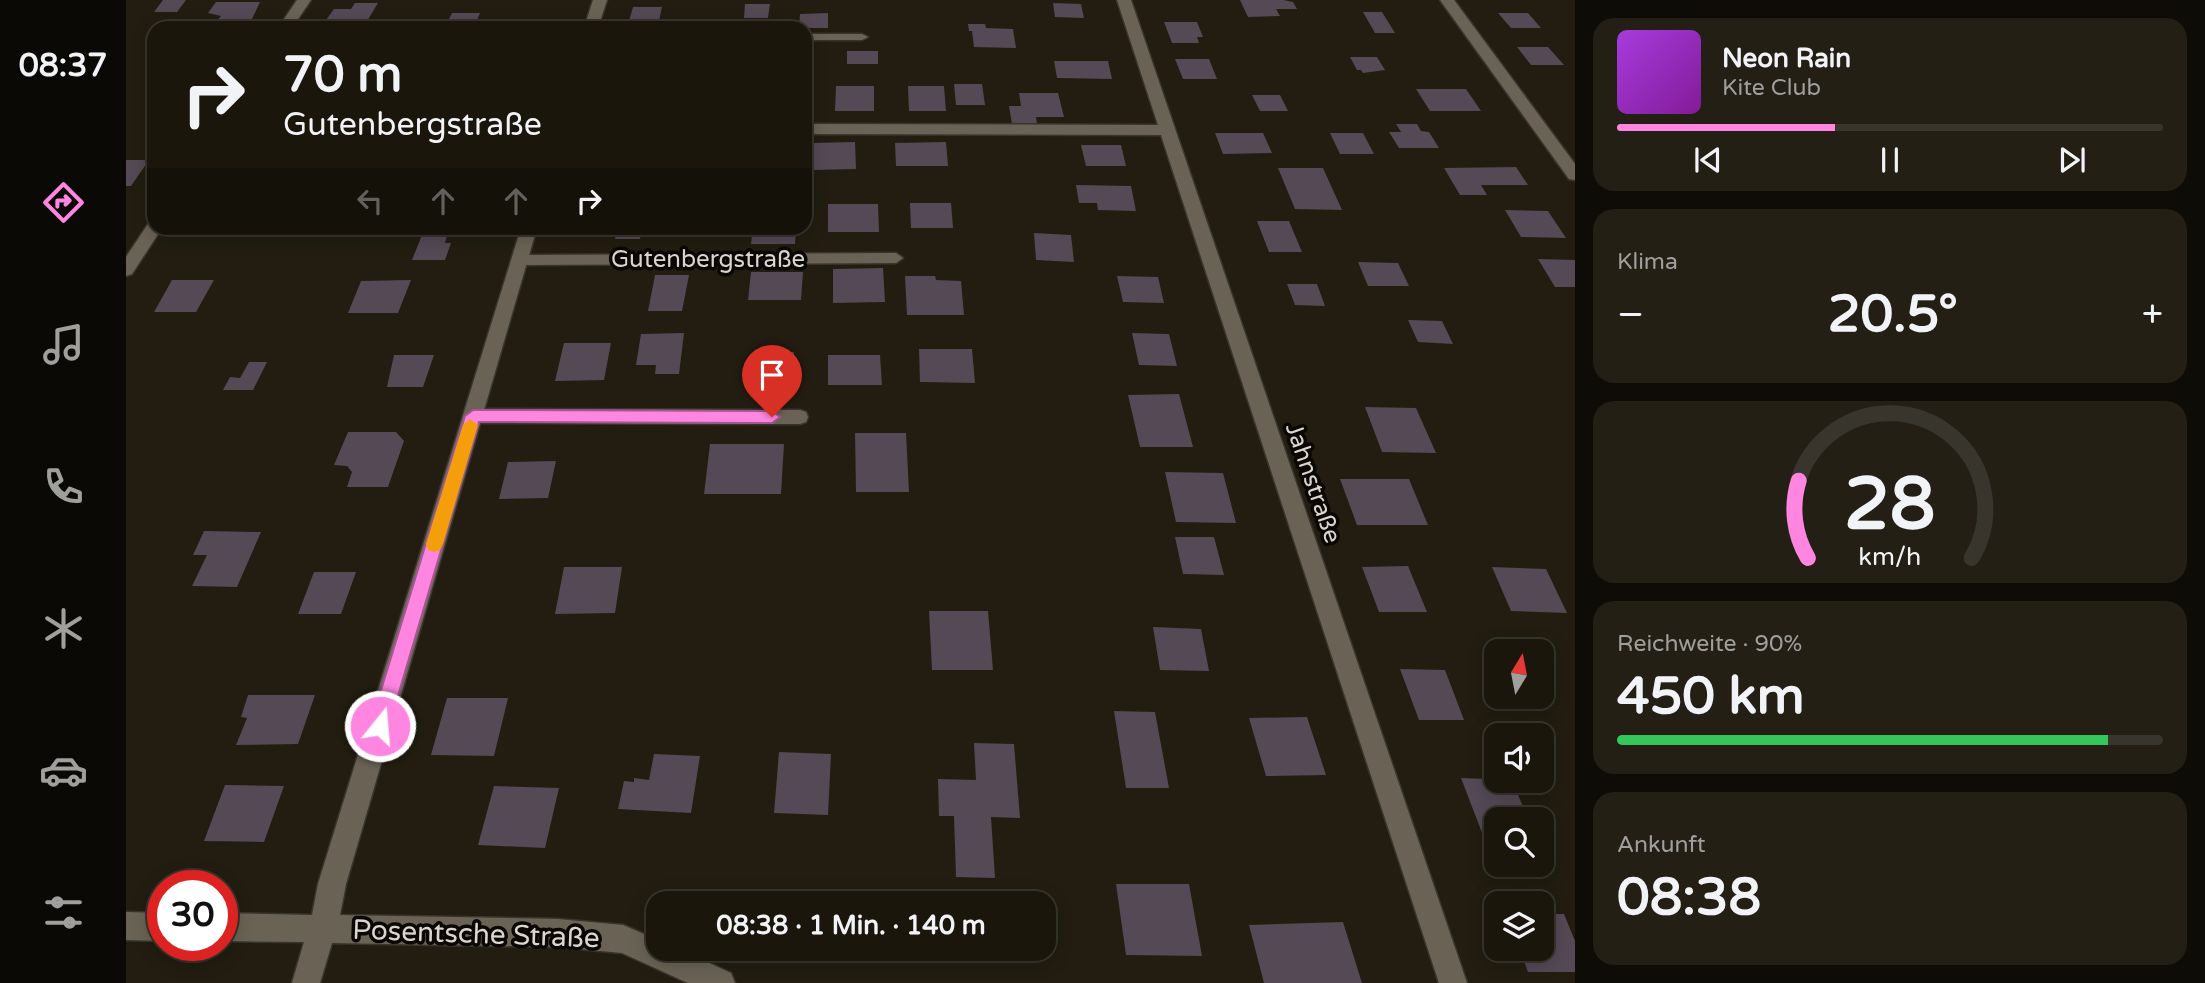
<!DOCTYPE html>
<html lang="de">
<head>
<meta charset="utf-8">
<style>
  body { margin:0; font-family:"Varela Round",sans-serif; background:#231f15; color:#f1f3f6; height:100vh; display:flex; flex-direction:column; font-size:26px; white-space:nowrap }
  * { box-sizing:border-box; margin:0 }
  p { font-size:23px; color:#9f9f9d }
  .icon { flex:none; width:38px; height:38px; fill:none; stroke:currentColor; stroke-width:2; stroke-linecap:round; stroke-linejoin:round }
  .map { position:relative; flex:1; overflow:hidden }
  .details { display:flex; flex-direction:column; gap:18px; padding:18px; background:#0e0c07; width:630px }
  .details>* { flex:none }
  .banner { position:absolute; left:21px; top:21px; width:665px; height:214px; border-radius:21px; box-shadow:0 4px 18px #0003,0 0 0 2px #38352d; background:#1a160c; color:#f1f3f6; overflow:hidden }
  .needle { width:46px; rotate:10deg }
  .buttons { position:absolute; left:1358px; top:639px; display:grid; gap:14px }
  .buttons a { display:grid; place-items:center; width:70px; height:70px; border-radius:14px; background:#1a160c; box-shadow:0 4px 18px #0003,0 0 0 2px #38352d; font-size:35px }
  .speed { position:absolute; left:21px; top:870px; display:flex; gap:14px; font-size:35px; font-weight:700; text-align:center }
  .speed>* { display:grid; place-content:center; width:91px; height:91px; border-radius:50%; background:#1a160c; box-shadow:0 4px 18px #0003,0 0 0 2px #38352d; line-height:1 }
  .speed .limit { border:10px solid #d22; background:#fff; color:#111 }
  .pin { position:absolute; display:grid; place-items:center; width:60px; height:60px; color:#fff; margin:-72px -30px; border-radius:50% 50% 50% 0; rotate:-45deg; box-shadow:0 0 7px #0007 }
  .pin .icon { rotate:45deg }
  .me { position:absolute; width:77px; margin:-38px; rotate:17deg; stroke-linejoin:round; filter:drop-shadow(0 0 5px #0008) }
  .turn { display:flex; align-items:center; gap:24px; height:147px; padding:0 21px; font-size:32px }
  .turn .icon { width:91px; height:91px; stroke-width:2.5 }
  .turn b { display:block; font-size:49px; line-height:60px }
  .lanes { display:flex; align-items:center; height:66px; padding:0 21px; background:#0003; justify-content:center; gap:35px; direction:ltr }
  .lanes .off { opacity:.35 }
  .big { font-size:52px; font-weight:700; line-height:1.1 }
  .details .widget { flex:1; display:flex; flex-direction:column; justify-content:center; gap:10px; min-width:0; padding:0 24px; border-radius:21px; background:#231f15 }
  .details .dial { align-items:center; gap:0 }
  .dial svg { height:182px; overflow:visible; fill:none; stroke:#38352d; stroke-width:7; stroke-linecap:round; text-anchor:middle }
  .dial text { fill:#f1f3f6; stroke:none }
  .song { display:flex; align-items:center; gap:21px }
  .cover { width:84px; height:84px; border-radius:10px; background:linear-gradient(135deg,hsl(280 70% 55%),hsl(290 70% 35%)) }
  .played { height:7px; border-radius:4px; background:linear-gradient(90deg,#fe86e1 40%,#38352d 40%) }
  .keys { display:flex; justify-content:space-around; direction:ltr }
  .heat { display:flex; justify-content:space-between; align-items:center; font-size:38px; direction:ltr }
  .charge { height:10px; border-radius:5px; background:linear-gradient(90deg,#34c759 90%,#38352d 0) }
  .trip { position:absolute; left:520px; top:891px; width:410px; height:70px; border-radius:21px; background:#1a160c; box-shadow:0 4px 18px #0003,0 0 0 2px #38352d; font-weight:700; line-height:70px; text-align:center }
  main { display:flex; flex:1; min-height:0 }
  .dock { display:flex; flex-direction:column; width:126px; justify-content:space-around; align-items:center; background:#0a0905; color:#9f9f9d }
  .dock .icon { width:49px; height:49px }
  .dock .on { color:#fe86e1 }
  .dock b { font-size:32px; color:#f1f3f6 }
  .map>svg:first-child { display:block }
  .building { fill:#544955 }
  .lines { fill:none; stroke-linecap:round; stroke-linejoin:round }
  .lane-casing { stroke:#39352e; stroke-width:3 }
  .street-casing { stroke:#39352e; stroke-width:3 }
  .lane { fill:#6a6355; fill-rule:evenodd }
  .street { fill:#6a6355; fill-rule:evenodd }
  .route { fill:#fe86e1; stroke:#a55792; stroke-width:2 }
  .slow { fill:#f59e0b }
  .labels { text-anchor:middle; dominant-baseline:central; stroke-width:7; stroke-linejoin:round; paint-order:stroke }
  .street-label { font-size:24px; fill:#dad6ce; stroke:#0a0704 }
  .near-street-label { font-size:28px; fill:#dad6ce; stroke:#0a0704 }
</style>
</head>
<body>
<main>
<nav class="dock">
<b>08:37</b>
<svg class="icon on" aria-label="directions" viewBox="0 0 24 24"><path d="M12 3l9 9-9 9-9-9zM9 14v-3h6M13 9l2 2-2 2"/></svg>
<svg class="icon" aria-label="music" viewBox="0 0 24 24"><path d="M9 18V5l10-2v13"/><circle cx="6" cy="18" r="3"/><circle cx="16" cy="16" r="3"/></svg>
<svg class="icon" aria-label="phone" viewBox="0 0 24 24"><path d="M5 4h4l2 5-3 2q2 4 5 5l2-3 5 2v4C11 20 4 13 5 4z"/></svg>
<svg class="icon" aria-label="climate" viewBox="0 0 24 24"><path d="M12 3v18M4 7l16 10M4 17L20 7"/></svg>
<svg class="icon" aria-label="car" viewBox="0 0 24 24"><path d="M5 17H2v-5l4-1 3-4h7l3 4 3 1v5h-3M9 17h6M6 11h13"/><circle cx="7" cy="17" r="2"/><circle cx="17" cy="17" r="2"/></svg>
<svg class="icon" aria-label="filters" viewBox="0 0 24 24"><path d="M4 7h16M4 17h16"/><circle cx="9" cy="7" r="2"/><circle cx="15" cy="17" r="2"/></svg>
</nav>
<div class="map">
<svg width="1449" height="983" viewBox="0 0 1449 983">
  <rect width="100%" height="100%" fill="#221d10"/>
  <path class="building" d="M37,0h23l-9,12h-23z
    M1114,0h43l10,2 4,7h-21l4,7 -32,1z
    M90,2h44l-8,17h-4l-6,9h-31l10,-12 -13,-3z
    M229,3h23l-15,25 -33,-2 3,-6h-7l8,-11h17z
    M927,3l28,1 3,14 -29,-1z
    M619,4h25l-2,14h-24z
    M507,7h29l-3,14h-30z
    M1237,12h19l13,21h-20z
    M326,13h28l-5,12h-29z
    M702,13v15h-29l1,-14z
    M1372,13h30l13,15h-30z
    M1038,22h33l6,15h-6l2,6h-27z
    M842,24h17l1,4 27,1 3,19 -42,-1 -2,-16h-3z
    M1391,47h31l16,18h-33z
    M721,51h31v13h-31z
    M1224,57h27l8,13 -22,3 -2,-3h-4z
    M1049,59h34l8,20h-34z
    M928,61h54l4,18 -55,-1z
    M828,84h28l3,21h-29z
    M710,86h38v25h-39z
    M782,86h36l2,25h-37z
    M1290,89h50l15,22h-51z
    M893,93h39l6,24h-28l1,7h-25l-3,-18h12z
    M1126,95h28l8,16h-28z
    M1270,124h21l4,7 8,1 10,16h-40l-10,-16h12z
    M1089,133h48l9,20 -49,1z
    M1204,133h33l11,21h-34z
    M729,142l1,27 -44,1v-27z
    M820,142l2,24h-52l-1,-23z
    M955,145h40l5,21h-40z
    M0,160h23l-18,26h-5z
    M1390,167l12,18h-47l6,10h-27l-16,-27z
    M1152,168h45l19,42 -47,-1z
    M950,185l55,1 5,25 -38,-1 -1,-7h-18z
    M784,203h41l2,25h-42z
    M702,204h50l1,28h-51z
    M1379,210l43,1 18,27 -45,-1z
    M1131,221h32l13,31h-33z
    M209,228h41l-2,5h-14l-2,3 -28,1z
    M491,228h25l-2,11h-25z
    M627,228h43l-1,16h-44z
    M908,233l37,2 3,27 -38,-2z
    M296,235h25l-2,8h6l-6,17h-33z
    M1412,259l37,1v27h-20z
    M1232,262l40,1 11,23h-41z
    M757,268l2,34 -52,1v-34z
    M625,272h52l-2,28h-53z
    M529,275h34l-7,36h-34z
    M779,276h30l1,4 25,1 3,34h-57z
    M991,276l41,1 6,26 -41,-1z
    M46,280h42l-18,32h-42z
    M285,280l-13,33h-50l13,-32z
    M1161,284h30l8,22 -30,-1z
    M1282,320l34,1 11,23 -35,-2z
    M558,333l-5,41h-24l1,-9h-20l5,-31z
    M1006,333l37,1 8,32 -38,-1z
    M438,343h47l-7,37 -49,1z
    M793,349h53l3,34 -55,-1z
    M631,352h37v31h-39z
    M268,355h40l-11,32h-36z
    M702,355h52l2,30h-54z
    M123,362h18l-14,28h-30l7,-13 10,1z
    M1053,394l14,53h-53l-12,-52z
    M1239,407l51,1 20,45 -54,-1z
    M222,432h48l8,9 -16,46h-41l5,-15 -5,-6 -13,-1z
    M729,433h51l3,59h-53z
    M584,444h74l-3,50h-77z
    M430,461l-8,37 -49,1 9,-37z
    M1039,472l58,1 13,50 -60,-1z
    M1214,479h69l19,46h-71z
    M78,531l57,1 -24,55 -45,-1 15,-31h-14z
    M1049,537h39l10,38 -41,-1z
    M1282,566l19,46h-48l-17,-45z
    M438,567h58l-7,46 -60,1z
    M1366,567l54,2 21,44 -56,-2z
    M188,572h42l-15,42h-43z
    M803,611h59l5,59h-61z
    M1027,627l48,2 8,42 -49,-1z
    M1274,669l45,1 19,50h-45z
    M122,695h67l-17,49 -62,1 11,-27 -6,-1z
    M321,698h61l-14,58 -63,-1z
    M988,711l41,1 14,76h-43z
    M1181,717l19,58 -60,1 -17,-58z
    M848,743l40,1 6,74 -29,-1 4,61 -39,-1 -2,-61h-15l-1,-37 38,1z
    M653,752l52,2 -3,61 -54,-2z
    M528,754l46,2 -9,57 -73,-4 6,-28 10,1v-4l15,2z
    M1335,778l51,2 16,39h-32v19h-12z
    M99,785l59,1 -20,56 -60,-1z
    M368,786l65,2 -14,60 -67,-3z
    M990,884h73l13,72 -76,-1z
    M1416,914h22l11,27v31h-47l-9,-24h23z
    M1217,922l19,61h-98l-15,-58z"/>
  <g class="lines">
    <defs>
      <path id="lane" d="M679,34h57l6,3 -6,3h-57z
        M770,253l7,5 -7,5 -377,2 -7,-5 7,-5z
        M347,409l327,1 6,2 2,5 -2,5 -6,2 -327,-1 -6,-2 -2,-5 2,-5z"/>
      <path id="street" d="M171,0h14l-19,28h-14z
        M467,0h14l-9,28h-14z
        M991,0h14l336,983h-28l-278,-848 -356,-1v-10l353,1z
        M1314,0h14l121,164v16l-6,-1z
        M28,222v6h8l-30,46 -6,2v-19l22,-33z
        M395,228h16l-191,656 -6,31 218,4 65,6 35,15v8h19l54,25 4,10h-47l-66,-30 -64,-6 -226,-4 -12,40h-28l12,-41 -82,-1v-28l90,2 6,-31z
        M0,912l37,1v28l-37,-1z"/>
    </defs>
    <use href="#lane" class="lane-casing"/>
    <use href="#street" class="street-casing"/>
    <use href="#lane" class="lane"/>
    <use href="#street" class="street"/>
  </g>
  <path class="route" d="M347,410l299,1 8,6 -8,6 -293,-1 -90,304 -3,7 -6,3 -7,-3 -3,-7 95,-310z"/>
  <path class="slow" d="M344,419l8,6 -35,119 -3,6 -6,2 -6,-2 -2,-6 37,-119z"/>
  <g class="labels">
    <g class="street-label">
      <text x="582" y="259">Gutenbergstraße</text>
      <text transform="translate(1187 483) rotate(71)">Jahnstraße</text>
    </g>
    <g class="near-street-label">
      <text transform="translate(350 934) rotate(2)">Posentsche Straße</text>
    </g>
  </g>
</svg>
<div class="buttons">
<a><svg class="needle" viewBox="-14 -14 28 28"><path d="M0-13l5 13h-10z" fill="#e53935"/><path d="M0 13l5-13h-10z" fill="#9f9f9d"/></svg></a>
<a><svg class="icon" aria-label="sound" viewBox="0 0 24 24"><path d="M4 9h4l5-4v14l-5-4H4zM17 9q2 3 0 6"/></svg></a>
<a><svg class="icon" aria-label="search" viewBox="0 0 24 24"><circle cx="10" cy="10" r="6"/><path d="M15 15l6 6"/></svg></a>
<a><svg class="icon" aria-label="layers" viewBox="0 0 24 24"><path d="M12 4l9 5-9 5-9-5zM3 14l9 5 9-5"/></svg></a>
</div>
<div class="speed"><div class="limit">30</div></div>
<div class="pin" style="left:646px;top:417px;background:#d93025"><svg class="icon" aria-label="arrive" viewBox="0 0 24 24"><path d="M6 21V4h12l-3 4 3 4H6"/></svg></div>
<svg class="me" style="left:254px;top:726px" viewBox="-20 -20 40 40"><circle r="17" fill="#fe86e1" stroke="#fff" stroke-width="3"/><path d="M0-11L8 9 0 5-8 9z" fill="#fff"/></svg>
<div class="trip">08:38 · 1 Min. · 140 m</div>
<div class="banner">
<div class="turn"><svg class="icon" aria-label="right" viewBox="0 0 24 24"><path d="M7 20v-9h11M14 6l5 5-5 5"/></svg><div><b>70 m</b>Gutenbergstraße</div></div>
<div class="lanes"><svg class="icon off" aria-label="left" viewBox="0 0 24 24"><path d="M17 20v-9H6M10 6l-5 5 5 5"/></svg><svg class="icon off" aria-label="ahead" viewBox="0 0 24 24"><path d="M12 20V5M6 11l6-6 6 6"/></svg><svg class="icon off" aria-label="ahead" viewBox="0 0 24 24"><path d="M12 20V5M6 11l6-6 6 6"/></svg><svg class="icon" aria-label="right" viewBox="0 0 24 24"><path d="M7 20v-9h11M14 6l5 5-5 5"/></svg></div>
</div>
</div>
<section class="details">
<div class="widget">
<div class="song"><i class="cover"></i><div><b>Neon Rain</b><p>Kite Club</p></div></div>
<div class="played"></div>
<div class="keys"><svg class="icon" aria-label="previous" viewBox="0 0 24 24"><path d="M18 5L8 12l10 7zM5 5v14"/></svg><svg class="icon" aria-label="pause" viewBox="0 0 24 24"><path d="M8 5v14M16 5v14"/></svg><svg class="icon" aria-label="next" viewBox="0 0 24 24"><path d="M6 5l10 7-10 7zM19 5v14"/></svg></div>
</div>
<div class="widget"><p>Klima</p>
<div class="heat"><a>−</a><b class="big">20.5°</b><a>+</a></div>
</div>
<div class="widget dial"><svg viewBox="0 0 100 80">
<path d="M14 69A42 42 0 1 1 86 69"/>
<path d="M14 69A42 42 0 0 1 10 35" stroke="#fe86e1"/>
<text x="50" y="56" font-size="32" font-weight="700">28</text>
<text x="50" y="72" font-size="11">km/h</text>
</svg></div>
<div class="widget"><p>Reichweite · 90%</p><b class="big">450 km</b><div class="charge"></div></div>
<div class="widget"><p>Ankunft</p><b class="big">08:38</b></div>
</section>
</main>
</body>
</html>
